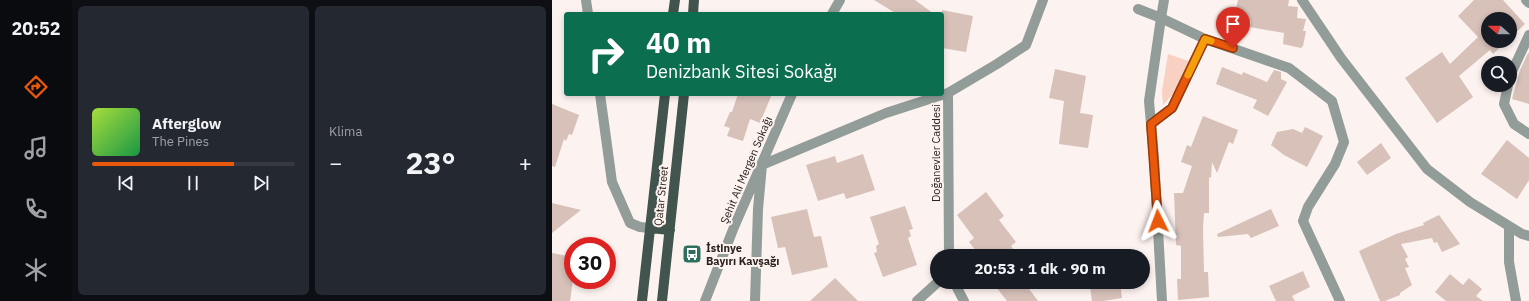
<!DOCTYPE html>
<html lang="tr">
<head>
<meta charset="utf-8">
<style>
  body { margin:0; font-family:"IBM Plex Sans",sans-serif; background:#242831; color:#f1f3f6; height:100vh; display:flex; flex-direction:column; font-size:15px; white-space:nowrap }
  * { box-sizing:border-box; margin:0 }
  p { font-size:13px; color:#9ea1a6 }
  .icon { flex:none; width:22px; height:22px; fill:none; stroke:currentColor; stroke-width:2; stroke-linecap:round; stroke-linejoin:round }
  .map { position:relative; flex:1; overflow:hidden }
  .side { display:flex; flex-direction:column; gap:6px; padding:6px; background:#0d0f14; width:480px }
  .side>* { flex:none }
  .guide { position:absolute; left:12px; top:12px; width:380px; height:84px; border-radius:4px; box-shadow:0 2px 6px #0003; background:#0b6e4f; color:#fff; overflow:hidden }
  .needle { width:26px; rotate:290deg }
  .controls { position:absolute; left:929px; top:12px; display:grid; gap:8px }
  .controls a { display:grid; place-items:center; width:36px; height:36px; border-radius:50%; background:#171b24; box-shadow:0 2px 6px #0003; font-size:20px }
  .speed { position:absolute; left:12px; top:237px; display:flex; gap:8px; font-size:20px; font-weight:700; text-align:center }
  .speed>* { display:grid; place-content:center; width:52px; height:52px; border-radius:50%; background:#171b24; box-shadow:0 2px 6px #0003; line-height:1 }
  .speed .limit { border:6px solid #d22; background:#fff; color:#111 }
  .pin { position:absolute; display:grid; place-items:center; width:34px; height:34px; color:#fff; margin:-41px -17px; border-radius:50% 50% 50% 0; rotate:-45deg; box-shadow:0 0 4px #0007 }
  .pin .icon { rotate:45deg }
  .me { position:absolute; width:44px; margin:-22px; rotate:357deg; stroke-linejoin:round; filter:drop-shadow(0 0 3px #0008) }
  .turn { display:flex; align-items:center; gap:14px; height:84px; padding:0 16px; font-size:18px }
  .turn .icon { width:52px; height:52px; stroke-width:2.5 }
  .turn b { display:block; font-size:28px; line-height:34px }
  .big { font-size:30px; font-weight:700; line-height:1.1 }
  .side .widget { flex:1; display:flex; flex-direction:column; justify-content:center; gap:6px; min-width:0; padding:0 14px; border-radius:6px; background:#242831 }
  .song { display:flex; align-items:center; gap:12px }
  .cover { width:48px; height:48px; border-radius:6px; background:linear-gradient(135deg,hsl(80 70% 55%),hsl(140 70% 35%)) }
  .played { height:4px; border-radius:2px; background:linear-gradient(90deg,#ea580c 70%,#363941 70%) }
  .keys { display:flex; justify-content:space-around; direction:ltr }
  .heat { display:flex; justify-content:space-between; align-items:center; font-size:22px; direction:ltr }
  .side .tiles { flex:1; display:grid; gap:6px; grid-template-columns:repeat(2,1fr) }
  .trip { position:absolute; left:378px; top:249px; width:220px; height:40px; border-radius:20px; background:#171b24; box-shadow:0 2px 6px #0003; font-weight:700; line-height:40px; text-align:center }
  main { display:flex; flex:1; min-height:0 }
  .tabs { display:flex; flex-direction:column; width:72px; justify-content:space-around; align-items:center; background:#090b0e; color:#9ea1a6 }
  .tabs .icon { width:28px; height:28px }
  .tabs .on { color:#ea580c }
  .tabs b { font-size:18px; color:#f1f3f6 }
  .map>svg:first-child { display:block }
  .green { fill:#f9d1c3 }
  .building { fill:#d7c1b9 }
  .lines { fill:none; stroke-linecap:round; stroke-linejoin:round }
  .minor { stroke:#929c98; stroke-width:10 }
  .major { stroke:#42544e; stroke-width:10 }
  .route-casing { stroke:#983908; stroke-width:10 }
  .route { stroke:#ea580c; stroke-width:7 }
  .slow { stroke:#f59e0b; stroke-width:7 }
  .labels { text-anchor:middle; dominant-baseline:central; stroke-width:4; stroke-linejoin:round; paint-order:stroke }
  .street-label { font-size:11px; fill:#2a221f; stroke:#fcf2ef }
  .poi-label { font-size:11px; font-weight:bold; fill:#2a221f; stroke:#fcf2ef; text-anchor:start }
</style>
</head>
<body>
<main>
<nav class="tabs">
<b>20:52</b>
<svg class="icon on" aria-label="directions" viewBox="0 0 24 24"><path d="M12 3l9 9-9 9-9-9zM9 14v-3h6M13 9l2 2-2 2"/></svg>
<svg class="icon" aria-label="music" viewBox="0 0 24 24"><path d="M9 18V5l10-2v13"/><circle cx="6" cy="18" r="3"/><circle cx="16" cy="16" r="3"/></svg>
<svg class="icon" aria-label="phone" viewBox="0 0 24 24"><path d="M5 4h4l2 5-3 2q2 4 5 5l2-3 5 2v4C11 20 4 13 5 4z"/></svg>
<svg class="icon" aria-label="climate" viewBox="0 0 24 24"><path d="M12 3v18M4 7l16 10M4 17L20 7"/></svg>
</nav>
<section class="side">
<div class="tiles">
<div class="widget">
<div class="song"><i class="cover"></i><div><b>Afterglow</b><p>The Pines</p></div></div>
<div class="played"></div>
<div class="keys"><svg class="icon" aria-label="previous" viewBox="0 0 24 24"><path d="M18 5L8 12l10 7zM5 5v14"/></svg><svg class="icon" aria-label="pause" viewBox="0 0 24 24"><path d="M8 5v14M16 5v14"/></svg><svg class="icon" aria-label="next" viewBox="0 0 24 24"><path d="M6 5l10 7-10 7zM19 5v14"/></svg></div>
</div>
<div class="widget"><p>Klima</p>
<div class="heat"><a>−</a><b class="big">23°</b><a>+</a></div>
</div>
</div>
</section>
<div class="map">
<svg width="977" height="301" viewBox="0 0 977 301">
  <rect width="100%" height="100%" fill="#fcf2ef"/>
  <path class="green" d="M616,54l21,7 -15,32 -11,12 -1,-14z"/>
  <path class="building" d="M322,0h41l19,14h-37z
    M686,0h51l-1,6 10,1 -1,11 9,1 -3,12h3l-3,15 -2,2 -18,-4 1,-11 -34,-6 1,-6 -17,-3z
    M922,0h29l22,24 -15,14v-19h-22v22h19l-14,13 -3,-4 -31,26 14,21 -36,26 -32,-45 37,-26 8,12 28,-27 -20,-21z
    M390,10l31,6 -7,36 -24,-4z
    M976,53h1v51l-17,-5 8,-29z
    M670,67l20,8 1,-3 24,10 7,-12 7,2v7l6,3 -19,34 -15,-8 4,-8 -41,-16z
    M503,69l31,7 -6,37 13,2 -5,33 -29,-4 5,-43 -15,-3z
    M186,94h34l-12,29 -10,-4 -7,22 -16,-5 3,-8 -6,-2 6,-14h2z
    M0,104l27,11 -7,20 -3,-1 -3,7 -2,-2 -9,28 -3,-1z
    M651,116l35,14 -5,14 -4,-2 -12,31 -5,-11 -1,16 -2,-1v36h-5l-1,15 1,44h4l1,25 -31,3 -1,-21h4v-33l-5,-1 -2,-52h9l9,-27 -11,-4 6,-17 4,2z
    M753,127l18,9 -16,31 -23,-12 -13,-10 6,-13 16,-3 9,4z
    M955,140l22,18v22l-12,19 -36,-25z
    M829,143l10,15 -24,17 -10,-13z
    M311,154l12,36 -29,9 -2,-6 -26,8 -12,-36 29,-9 2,7z
    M434,192l18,24 -5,4 17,22 -5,4 7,10h-38l-11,-14 5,-4 -17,-23z
    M0,203l29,7 -29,23z
    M353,206l8,23 -4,1 2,6 -3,2 9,27 -34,12 -9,-24 3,-1 -1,-6 3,-2 -9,-27z
    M255,209l7,28 7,-1 7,31 -36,8 -7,-28 -7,1 -7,-31z
    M719,209l8,17 -28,12 -3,-4 -30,3 -1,-3z
    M887,215l21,29 -18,8 -5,-10 -3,1 -2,-5 -31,6 7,13 -3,2 4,8 -4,1 7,17 -12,8v2l-15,6h-5l-21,-50 37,-17 28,-9 -1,-2z
    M0,253l21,4v23l-3,21h-18z
    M751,271l7,16 -18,9 3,5h-19l-7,-15z
    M898,274l13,11 6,-7 13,11 -6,7 7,5h-37l-11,-9z
    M283,278l23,23h-48z
    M440,282h32l14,19h-31z
    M539,282h29l2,16 -19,3h-11l-2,-15h1z"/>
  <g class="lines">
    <path class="minor" d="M34,0l2,14
      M750,0l39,58 86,111 43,33 52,32 7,2
      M974,0l3,3
      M586,9l23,9 3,-18
      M280,14l8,-14
      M653,39l84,29 43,33 12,41 -9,22 -27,43 -5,14 37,80
      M958,76l19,-41
      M956,85l-4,19 10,20 15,10
      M48,94l12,88 18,41 10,4 10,1
      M599,124l21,-16 33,-69 -44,-21 -12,83 5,57 8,143
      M957,226v36l7,39
      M397,256l-1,-163 49,-29 29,-19 17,-45
      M402,282l10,19
      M153,301l29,-74 58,-133
      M203,301l3,-92 4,-44 124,-52 62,-20
      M365,301l21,-19"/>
    <path class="major" d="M121,14l2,-14
      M141,14l1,-14
      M98,228l20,2
      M90,301l23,-207
      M110,301l22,-207"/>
  </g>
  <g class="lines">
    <defs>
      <path id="route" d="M606,221l-7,-97 21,-16 33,-69 28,9"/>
    </defs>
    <use href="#route" class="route-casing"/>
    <use href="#route" class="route"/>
    <path class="slow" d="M636,75l17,-36 6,2"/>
  </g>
  <defs>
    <symbol id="bus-square" viewBox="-11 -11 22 22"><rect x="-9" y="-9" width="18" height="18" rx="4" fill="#2e6f60" stroke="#fcf2ef"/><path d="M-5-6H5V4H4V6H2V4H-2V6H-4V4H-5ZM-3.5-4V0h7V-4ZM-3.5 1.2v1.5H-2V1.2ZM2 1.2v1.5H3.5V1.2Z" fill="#fff"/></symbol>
  </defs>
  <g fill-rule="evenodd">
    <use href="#bus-square" x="129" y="243" width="22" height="22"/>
  </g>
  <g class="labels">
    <g class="street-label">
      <text transform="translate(384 153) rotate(-90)">Doğanevler Caddesi</text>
      <text transform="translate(194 170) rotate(-67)">Şehit Ali Mergen Sokağı</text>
      <text transform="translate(109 196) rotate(-84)">Qatar Street</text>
    </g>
    <g class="poi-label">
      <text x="154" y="248">İstinye<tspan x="154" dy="13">Bayırı Kavşağı</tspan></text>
    </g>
  </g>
</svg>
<div class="controls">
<a><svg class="needle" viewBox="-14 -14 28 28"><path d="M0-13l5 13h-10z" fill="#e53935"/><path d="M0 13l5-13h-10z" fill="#9ea1a6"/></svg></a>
<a><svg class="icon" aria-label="search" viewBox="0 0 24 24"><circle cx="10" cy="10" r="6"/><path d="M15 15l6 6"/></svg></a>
</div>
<div class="speed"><div class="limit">30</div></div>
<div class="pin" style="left:681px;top:48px;background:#d93025"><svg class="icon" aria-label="arrive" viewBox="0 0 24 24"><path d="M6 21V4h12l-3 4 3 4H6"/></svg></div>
<svg class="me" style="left:606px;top:221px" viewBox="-20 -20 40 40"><path d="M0-17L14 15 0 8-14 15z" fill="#ea580c" stroke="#fff" stroke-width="4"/></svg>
<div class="trip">20:53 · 1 dk · 90 m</div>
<div class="guide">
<div class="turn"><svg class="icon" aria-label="right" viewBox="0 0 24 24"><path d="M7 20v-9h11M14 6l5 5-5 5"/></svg><div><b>40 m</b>Denizbank Sitesi Sokağı</div></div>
</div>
</div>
</main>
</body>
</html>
